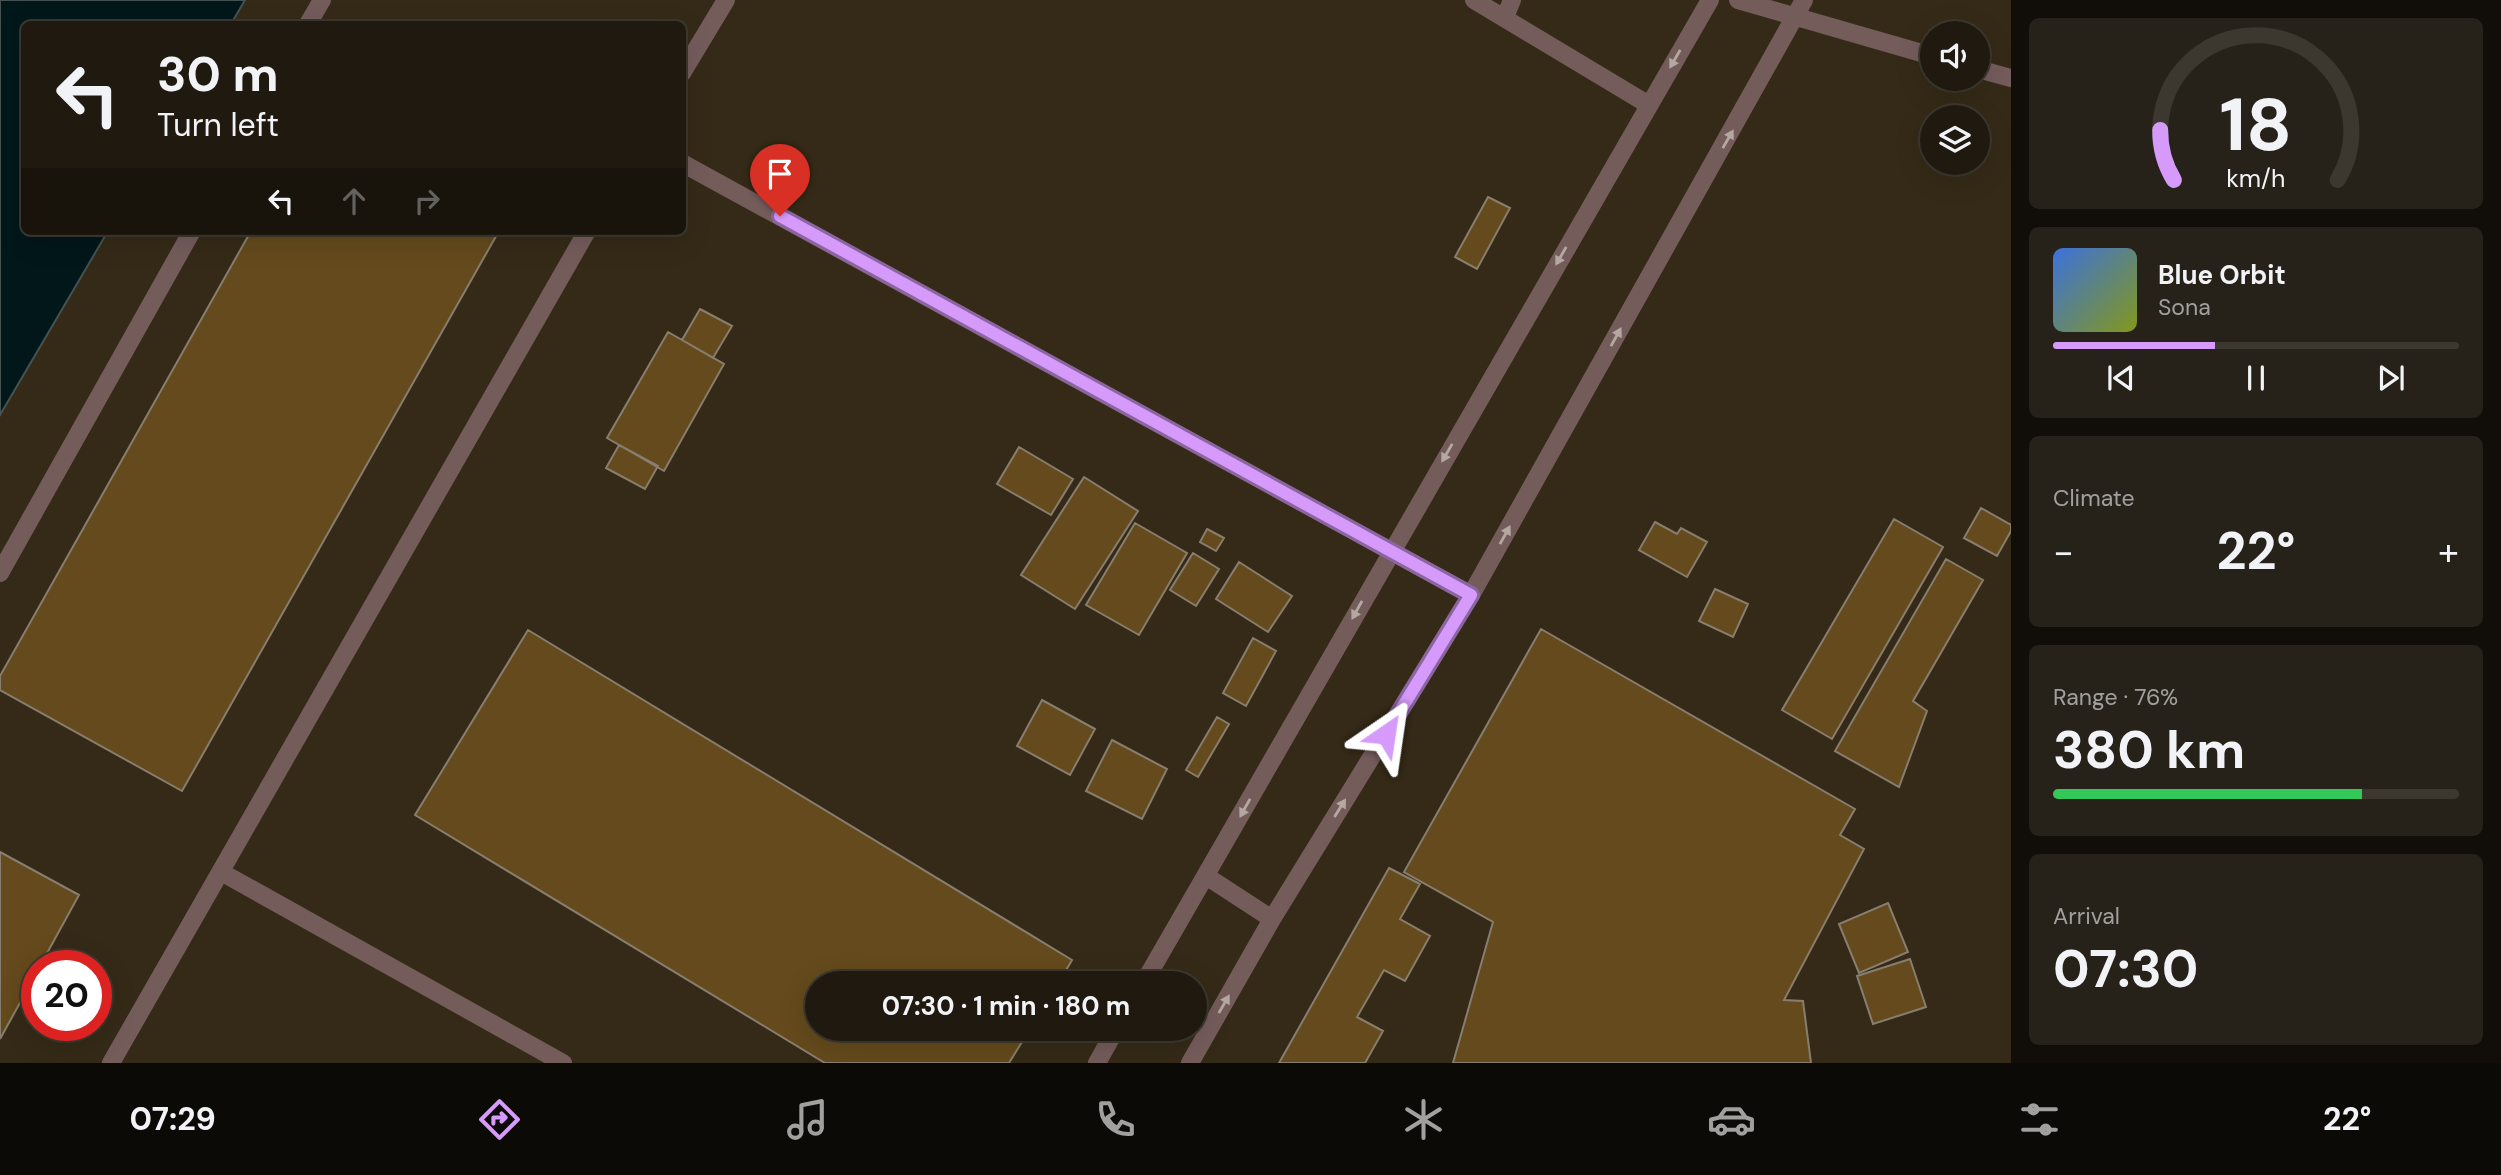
<!DOCTYPE html>
<html lang="en">
<head>
<meta charset="utf-8">
<style>
  body { margin:0; font-family:"DM Sans",sans-serif; background:#272219; color:#f1f3f6; height:100vh; display:flex; flex-direction:column; font-size:26px; white-space:nowrap }
  * { box-sizing:border-box; margin:0 }
  p { font-size:23px; color:#a1a09f }
  .icon { flex:none; width:38px; height:38px; fill:none; stroke:currentColor; stroke-width:2; stroke-linecap:round; stroke-linejoin:round }
  .map { position:relative; flex:1; overflow:hidden }
  .sheet { display:flex; flex-direction:column; gap:18px; padding:18px; background:#110e09; width:490px }
  .sheet>* { flex:none }
  .guide { position:absolute; left:21px; top:21px; width:665px; height:214px; border-radius:10px; box-shadow:0 7px 28px #0002,0 0 0 2px #3c3830; background:#1f1910; color:#f1f3f6; overflow:hidden }
  .buttons { position:absolute; left:1920px; top:21px; display:grid; gap:14px }
  .buttons a { display:grid; place-items:center; width:70px; height:70px; border-radius:50%; background:#1f1910; box-shadow:0 7px 28px #0002,0 0 0 2px #3c3830; font-size:35px }
  .speed { position:absolute; left:21px; top:950px; display:flex; gap:14px; font-size:35px; font-weight:700; text-align:center }
  .speed>* { display:grid; place-content:center; width:91px; height:91px; border-radius:50%; background:#1f1910; box-shadow:0 7px 28px #0002,0 0 0 2px #3c3830; line-height:1 }
  .speed .limit { border:10px solid #d22; background:#fff; color:#111 }
  .pin { position:absolute; display:grid; place-items:center; width:60px; height:60px; color:#fff; margin:-72px -30px; border-radius:50% 50% 50% 0; rotate:-45deg; box-shadow:0 0 7px #0007 }
  .pin .icon { rotate:45deg }
  .me { position:absolute; width:77px; margin:-38px; rotate:32deg; stroke-linejoin:round; filter:drop-shadow(0 0 5px #0008) }
  .turn { display:flex; align-items:center; gap:24px; height:147px; padding:0 21px; font-size:32px }
  .turn .icon { width:91px; height:91px; stroke-width:2.5 }
  .turn b { display:block; font-size:49px; line-height:60px }
  .lanes { display:flex; align-items:center; height:66px; padding:0 21px; background:#0003; justify-content:center; gap:35px; direction:ltr }
  .lanes .off { opacity:.35 }
  .big { font-size:52px; font-weight:700; line-height:1.1 }
  .sheet .card { flex:1; display:flex; flex-direction:column; justify-content:center; gap:10px; min-width:0; padding:0 24px; border-radius:10px; background:#272219 }
  .sheet .dial { align-items:center; gap:0 }
  .dial svg { height:182px; overflow:visible; fill:none; stroke:#3c3830; stroke-width:7; stroke-linecap:round; text-anchor:middle }
  .dial text { fill:#f1f3f6; stroke:none }
  .song { display:flex; align-items:center; gap:21px }
  .cover { width:84px; height:84px; border-radius:10px; background:linear-gradient(135deg,hsl(220 70% 55%),hsl(70 70% 35%)) }
  .played { height:7px; border-radius:4px; background:linear-gradient(90deg,#d69bfa 40%,#3c3830 40%) }
  .keys { display:flex; justify-content:space-around; direction:ltr }
  .heat { display:flex; justify-content:space-between; align-items:center; font-size:38px; direction:ltr }
  .charge { height:10px; border-radius:5px; background:linear-gradient(90deg,#34c759 76%,#3c3830 0) }
  .trip { position:absolute; left:805px; top:971px; width:402px; height:70px; border-radius:35px; background:#1f1910; box-shadow:0 7px 28px #0002,0 0 0 2px #3c3830; font-weight:700; line-height:70px; text-align:center }
  .dock { display:flex; height:112px; justify-content:space-around; align-items:center; background:#0c0a06; color:#a1a09f }
  .dock .icon { width:49px; height:49px }
  .dock .selected { color:#d69bfa }
  .dock b { font-size:32px; color:#f1f3f6 }
  main { display:flex; flex:1; min-height:0 }
  .map>svg:first-child { display:block }
  .built { fill:#352a17; fill-rule:evenodd }
  .water { fill:#02171a; stroke:#455252; stroke-width:2 }
  .building { fill:#644a1c; stroke:#877e6f; stroke-width:2 }
  .lines { fill:none; stroke-linecap:round; stroke-linejoin:round }
  .lane { stroke:#745c5b; stroke-width:18 }
  .oneway { fill:#b5a8a3 }
  .route-casing { stroke:#8b65a2; stroke-width:18 }
  .route { stroke:#d69bfa; stroke-width:12 }
</style>
</head>
<body>
<main>
<div class="map">
<svg width="2011" height="1063" viewBox="0 0 2011 1063">
  <rect width="100%" height="100%" fill="#292115"/>
  <path class="built" d="M245,0h1766v1063h-2011v-648l108,-184h574v-207h-451zM1932,33h46v46h-46zM1932,117h46v46h-46zM37,966h59v60h-59zM817,984h378v45h-378z"/>
  <path class="water" d="M0,0h245l-14,24h-207v207h84l-108,184z"/>
  <path class="building" d="M1488,197l22,11 -33,61 -22,-12z
    M251,231h248l-317,560 -182,-101v-14z
    M700,309l32,17 -19,32 -31,-18z
    M668,332l56,32 -60,107 -57,-33z
    M619,445l39,21 -13,23 -39,-21z
    M1019,447l54,32 -22,36 -54,-31z
    M1084,477l54,34 -63,98 -54,-34z
    M1981,508l30,17v6l-14,25 -33,-18z
    M1894,519l49,28 -111,192 -50,-29z
    M1655,522l22,12 4,-6 26,14 -20,35 -48,-27z
    M1135,523l52,30 -48,82 -53,-30z
    M1207,529l17,9 -8,13 -16,-9z
    M1193,553l26,16 -23,37 -26,-16z
    M1946,559l37,21 -70,121 14,10 -28,76 -64,-36z
    M1239,562l53,34 -24,36 -52,-33z
    M1715,589l33,15 -15,33 -34,-16z
    M1541,629l314,180 -15,26 24,14 -80,151 19,1 8,62h-358l40,-141 -89,-50z
    M528,630l544,330 -14,24h-241v45h213l-21,34h-184l-410,-248z
    M1253,638l23,13 -30,55 -23,-13z
    M1042,700l53,29 -25,46 -53,-29z
    M1217,717l12,7 -31,53 -12,-7z
    M1112,740l55,29 -25,50 -56,-28z
    M0,852l79,43 -39,71h-3v6l-37,67z
    M1389,868l31,16 -20,35 30,17 -25,45 -21,-11 -27,47 26,14 -18,32h-86z
    M1888,903l20,49 -49,21 -20,-49z
    M1910,959l16,48 -53,17 -16,-48z"/>
  <g class="lines">
    <path class="lane" d="M1474,0l175,105
      M1738,0l194,56
      M1505,17l7,-17
      M308,24l14,-24
      M1978,69l33,9
      M682,73l44,-73
      M682,163l789,432
      M0,573l192,-342
      M221,872l342,191
      M1206,876l66,43
      M1143,984l567,-984
      M111,1063l476,-832
      M1097,1063l19,-34
      M1190,1063l82,-144 199,-324 333,-595"/>
  </g>
  <defs><path id="oneway-solid" d="M-6-.8H1V-3.2L6.5 0L1 3.2V.8H-6Z" transform="scale(1.75)"/></defs>
  <g class="oneway">
    <use href="#oneway-solid" transform="translate(1675 59) rotate(120)"/>
    <use href="#oneway-solid" transform="translate(1728 139) rotate(-60)"/>
    <use href="#oneway-solid" transform="translate(1561 256) rotate(120)"/>
    <use href="#oneway-solid" transform="translate(1616 337) rotate(-61)"/>
    <use href="#oneway-solid" transform="translate(1447 453) rotate(120)"/>
    <use href="#oneway-solid" transform="translate(1505 535) rotate(-61)"/>
    <use href="#oneway-solid" transform="translate(1357 610) rotate(119)"/>
    <use href="#oneway-solid" transform="translate(1245 808) rotate(119)"/>
    <use href="#oneway-solid" transform="translate(1340 808) rotate(-58)"/>
    <use href="#oneway-solid" transform="translate(1224 1004) rotate(-60)"/>
  </g>
  <g class="lines">
    <defs>
      <path id="route" d="M780,216l691,379 -85,139"/>
    </defs>
    <use href="#route" class="route-casing"/>
    <use href="#route" class="route"/>
  </g>
</svg>
<div class="buttons">
<a><svg class="icon" aria-label="sound" viewBox="0 0 24 24"><path d="M4 9h4l5-4v14l-5-4H4zM17 9q2 3 0 6"/></svg></a>
<a><svg class="icon" aria-label="layers" viewBox="0 0 24 24"><path d="M12 4l9 5-9 5-9-5zM3 14l9 5 9-5"/></svg></a>
</div>
<div class="speed"><div class="limit">20</div></div>
<div class="pin" style="left:780px;top:216px;background:#d93025"><svg class="icon" aria-label="arrive" viewBox="0 0 24 24"><path d="M6 21V4h12l-3 4 3 4H6"/></svg></div>
<svg class="me" style="left:1386px;top:734px" viewBox="-20 -20 40 40"><path d="M0-17L14 15 0 8-14 15z" fill="#d69bfa" stroke="#fff" stroke-width="4"/></svg>
<div class="trip">07:30 · 1 min · 180 m</div>
<div class="guide">
<div class="turn"><svg class="icon" aria-label="left" viewBox="0 0 24 24"><path d="M17 20v-9H6M10 6l-5 5 5 5"/></svg><div><b>30 m</b>Turn left</div></div>
<div class="lanes"><svg class="icon" aria-label="left" viewBox="0 0 24 24"><path d="M17 20v-9H6M10 6l-5 5 5 5"/></svg><svg class="icon off" aria-label="ahead" viewBox="0 0 24 24"><path d="M12 20V5M6 11l6-6 6 6"/></svg><svg class="icon off" aria-label="right" viewBox="0 0 24 24"><path d="M7 20v-9h11M14 6l5 5-5 5"/></svg></div>
</div>
</div>
<section class="sheet">
<div class="card dial"><svg viewBox="0 0 100 80">
<path d="M14 69A42 42 0 1 1 86 69"/>
<path d="M14 69A42 42 0 0 1 8 47" stroke="#d69bfa"/>
<text x="50" y="56" font-size="32" font-weight="700">18</text>
<text x="50" y="72" font-size="11">km/h</text>
</svg></div>
<div class="card">
<div class="song"><i class="cover"></i><div><b>Blue Orbit</b><p>Sona</p></div></div>
<div class="played"></div>
<div class="keys"><svg class="icon" aria-label="previous" viewBox="0 0 24 24"><path d="M18 5L8 12l10 7zM5 5v14"/></svg><svg class="icon" aria-label="pause" viewBox="0 0 24 24"><path d="M8 5v14M16 5v14"/></svg><svg class="icon" aria-label="next" viewBox="0 0 24 24"><path d="M6 5l10 7-10 7zM19 5v14"/></svg></div>
</div>
<div class="card"><p>Climate</p>
<div class="heat"><a>−</a><b class="big">22°</b><a>+</a></div>
</div>
<div class="card"><p>Range · 76%</p><b class="big">380 km</b><div class="charge"></div></div>
<div class="card"><p>Arrival</p><b class="big">07:30</b></div>
</section>
</main>
<nav class="dock">
<b>07:29</b>
<svg class="icon selected" aria-label="directions" viewBox="0 0 24 24"><path d="M12 3l9 9-9 9-9-9zM9 14v-3h6M13 9l2 2-2 2"/></svg>
<svg class="icon" aria-label="music" viewBox="0 0 24 24"><path d="M9 18V5l10-2v13"/><circle cx="6" cy="18" r="3"/><circle cx="16" cy="16" r="3"/></svg>
<svg class="icon" aria-label="phone" viewBox="0 0 24 24"><path d="M5 4h4l2 5-3 2q2 4 5 5l2-3 5 2v4C11 20 4 13 5 4z"/></svg>
<svg class="icon" aria-label="climate" viewBox="0 0 24 24"><path d="M12 3v18M4 7l16 10M4 17L20 7"/></svg>
<svg class="icon" aria-label="car" viewBox="0 0 24 24"><path d="M5 17H2v-5l4-1 3-4h7l3 4 3 1v5h-3M9 17h6M6 11h13"/><circle cx="7" cy="17" r="2"/><circle cx="17" cy="17" r="2"/></svg>
<svg class="icon" aria-label="filters" viewBox="0 0 24 24"><path d="M4 7h16M4 17h16"/><circle cx="9" cy="7" r="2"/><circle cx="15" cy="17" r="2"/></svg>
<b>22°</b>
</nav>
</body>
</html>
